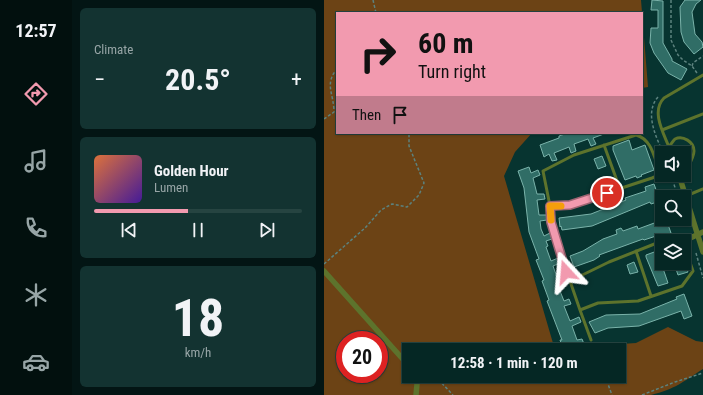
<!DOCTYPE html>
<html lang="en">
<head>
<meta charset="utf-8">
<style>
  body { margin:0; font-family:"Roboto Condensed",sans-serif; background:#133331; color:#f1f3f6; height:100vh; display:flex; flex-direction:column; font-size:15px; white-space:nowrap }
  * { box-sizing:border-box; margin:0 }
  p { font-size:13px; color:#97a5a6 }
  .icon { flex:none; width:22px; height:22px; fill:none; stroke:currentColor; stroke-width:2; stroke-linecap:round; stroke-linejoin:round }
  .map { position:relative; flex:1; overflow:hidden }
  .side { display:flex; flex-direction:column; gap:8px; padding:8px; background:#031514; width:252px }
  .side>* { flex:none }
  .top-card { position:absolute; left:12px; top:12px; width:307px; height:122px; border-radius:0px; box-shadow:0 1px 3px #0004,0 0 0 1px #264441; background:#f29aaf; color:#111; overflow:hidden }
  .controls { position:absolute; left:331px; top:146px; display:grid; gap:8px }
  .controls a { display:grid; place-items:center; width:36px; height:36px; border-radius:0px; background:#052724; box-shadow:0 1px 3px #0004,0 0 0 1px #264441; font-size:20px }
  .speed { position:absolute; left:12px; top:331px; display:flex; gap:8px; font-size:20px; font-weight:700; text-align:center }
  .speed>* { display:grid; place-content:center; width:52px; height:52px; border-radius:50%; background:#052724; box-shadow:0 1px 3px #0004,0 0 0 1px #264441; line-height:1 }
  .speed .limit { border:6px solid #d22; background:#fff; color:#111 }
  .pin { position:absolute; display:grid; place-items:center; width:34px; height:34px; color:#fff; margin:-17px; border:2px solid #fff; border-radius:50%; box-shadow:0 1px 4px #0007 }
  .me { position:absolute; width:44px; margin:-22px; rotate:341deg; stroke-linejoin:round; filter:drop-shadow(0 0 3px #0008) }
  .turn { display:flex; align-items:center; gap:14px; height:84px; padding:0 16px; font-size:18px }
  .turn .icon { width:52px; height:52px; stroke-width:2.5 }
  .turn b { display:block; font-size:28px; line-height:34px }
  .then { display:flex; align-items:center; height:38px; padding:0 16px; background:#0003; gap:8px; font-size:15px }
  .big { font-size:30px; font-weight:700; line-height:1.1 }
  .side .widget { flex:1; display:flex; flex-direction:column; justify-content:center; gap:6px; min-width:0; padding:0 14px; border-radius:6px; background:#133331 }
  .side .dial { align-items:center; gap:0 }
  .dial b { font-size:52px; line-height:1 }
  .song { display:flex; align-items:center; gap:12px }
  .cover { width:48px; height:48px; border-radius:6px; background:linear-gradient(135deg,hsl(20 70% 55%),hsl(260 70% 35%)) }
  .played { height:4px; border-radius:2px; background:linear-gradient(90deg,#f29aaf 45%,#264441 45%) }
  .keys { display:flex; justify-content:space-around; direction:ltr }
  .heat { display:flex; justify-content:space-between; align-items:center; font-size:22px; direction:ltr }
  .trip { position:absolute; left:78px; top:343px; width:224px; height:40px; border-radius:0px; background:#052724; box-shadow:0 1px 3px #0004,0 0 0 1px #264441; font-weight:700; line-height:40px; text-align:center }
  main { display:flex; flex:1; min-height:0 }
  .dock { display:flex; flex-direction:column; width:72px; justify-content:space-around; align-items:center; background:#02100e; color:#97a5a6 }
  .dock .icon { width:28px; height:28px }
  .dock .current { color:#f29aaf }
  .dock b { font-size:18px; color:#f1f3f6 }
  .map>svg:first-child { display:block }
  .green { fill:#6c4315; fill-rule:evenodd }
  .building { fill:#306d66; stroke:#7ab3aa }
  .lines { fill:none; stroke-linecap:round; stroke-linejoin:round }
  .path { stroke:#5c827e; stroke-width:1.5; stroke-dasharray:3 2; stroke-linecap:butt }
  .lane { stroke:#5d732c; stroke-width:3 }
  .street { stroke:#5d732c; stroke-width:5.5 }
  .route-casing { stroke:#9d6472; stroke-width:10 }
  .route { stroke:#f29aaf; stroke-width:7 }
  .slow { stroke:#f59e0b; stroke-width:7 }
</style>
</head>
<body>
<main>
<nav class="dock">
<b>12:57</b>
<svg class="icon current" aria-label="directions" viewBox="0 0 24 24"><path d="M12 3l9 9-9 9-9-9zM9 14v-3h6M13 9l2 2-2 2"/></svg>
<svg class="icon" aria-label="music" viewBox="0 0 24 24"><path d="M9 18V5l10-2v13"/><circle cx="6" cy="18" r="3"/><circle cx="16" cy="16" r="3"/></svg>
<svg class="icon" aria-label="phone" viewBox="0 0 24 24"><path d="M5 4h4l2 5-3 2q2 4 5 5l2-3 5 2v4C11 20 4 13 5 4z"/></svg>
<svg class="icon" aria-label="climate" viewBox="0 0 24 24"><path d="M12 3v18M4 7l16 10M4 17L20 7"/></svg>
<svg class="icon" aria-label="car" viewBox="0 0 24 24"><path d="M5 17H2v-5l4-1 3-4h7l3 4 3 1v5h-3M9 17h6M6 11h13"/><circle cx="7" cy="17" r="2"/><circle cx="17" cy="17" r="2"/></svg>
</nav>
<section class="side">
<div class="widget"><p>Climate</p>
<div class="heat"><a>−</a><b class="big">20.5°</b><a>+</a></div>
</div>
<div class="widget">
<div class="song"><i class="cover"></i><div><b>Golden Hour</b><p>Lumen</p></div></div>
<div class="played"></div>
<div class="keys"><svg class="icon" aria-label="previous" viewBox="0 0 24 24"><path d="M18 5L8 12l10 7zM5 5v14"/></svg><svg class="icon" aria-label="pause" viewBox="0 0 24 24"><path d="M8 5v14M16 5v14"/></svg><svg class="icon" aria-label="next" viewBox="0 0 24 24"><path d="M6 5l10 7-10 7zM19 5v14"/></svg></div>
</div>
<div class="widget dial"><b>18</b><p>km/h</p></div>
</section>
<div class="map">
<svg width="379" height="395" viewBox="0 0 379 395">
  <rect width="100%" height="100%" fill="#073430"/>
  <path class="green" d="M0,0h317l7,87 -6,1v-75h-305v120h195l-17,19 -11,24 51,174h-146v26h210v-26h-23l10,-5 30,-2 32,-16 28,14 7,1v27c-20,13 -28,20 -52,26h-327zM21,340h34v34h-34z"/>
  <path class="building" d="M328,0l11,1v42l9,16v2l15,8 -6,11 -13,-7 -14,-20 -4,-10 1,-15h7v-18h-7z
    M361,0h16l-5,4 -4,8 3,22 7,8 1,5 -9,7 -10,-12 -3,-10 -1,-25z
    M244,133h36v1l-11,4 3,6 -5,2 -3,-7 -14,5 2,7 -5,2 -2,-6 -15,6 3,7 -5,1 -3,-7 -5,3 -4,-12 19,-7v-2z
    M305,140l3,10 13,-5 9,25 -13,5 1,1 -5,2 -1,-2 -11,4 -12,-30v-4z
    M278,156l4,10 -8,3 -4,-10z
    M205,167l2,6 7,-3 2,5 -7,3 4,16h7l1,5 -8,1 2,15h8v5l-7,1 1,8 3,7 6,-3 2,6 -6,2 2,5 -2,1 5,14 7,-3 2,5 -7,3 5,14 5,-2 2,5 -7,3 6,15 5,-2 2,5 -7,2 6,15 9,-4 2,5 -9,4 5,14 5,-1 2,5 -7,2 1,4h-12l-2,-5 -2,1 -2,-6h2l-15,-39 2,-1 -7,-19 2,-1 -8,-20 3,-1 -10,-27 -5,-44 -6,-17z
    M330,184l6,17 -9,3 -1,-2 -58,24 -30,4 -1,-4 -1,1 -1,-9 32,-4 35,-14 -1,-2 21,-7 -1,-4z
    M338,216v3h4l5,14 -9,3v-2l-18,6 -1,-1 -44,16 1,1 -6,4 -20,7 -4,-11 13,-5 20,-12 14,-5 -1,-4 5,-2 2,3 14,-5 1,3 19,-7 -1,-4z
    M333,251l11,32 -10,3 -12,-29v-2z
    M310,262l4,10 -8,2 -3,-9z
    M350,263h10l4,9 -10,3z
    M360,294l8,22 -8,3 -3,-8 -42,15 -31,2 -13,5 -6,-11 17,-7 34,-1 37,-15 -1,-2z"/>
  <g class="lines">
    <path class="path" d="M49,0l3,13
      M347,0v40l7,15 5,5 9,6 5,7
      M368,66l1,-3 10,-7
      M334,97c-14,16 -2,39 5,56
      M0,119l10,-7c0,-18 -10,-28 3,-43
      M347,175l7,22
      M372,253l7,25
      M0,264l41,-36 16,-18 11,-6 15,3 12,-12 5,-12 -15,-37v-13
      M268,344l3,6
      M111,376l18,19
      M281,376l7,19
      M318,395l33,-13 28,-9"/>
    <path class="lane" d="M338,130l41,-16
      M312,135c15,4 18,21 23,35l-2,6 -5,2 -82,27 -20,1 -7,-35 31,-16z
      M280,145l16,44
      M360,175c3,-7 10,-17 10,-24 0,-9 -11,-16 -19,-12 -2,2 -4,5 -6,8 -6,-15 -18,-36 -5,-49l39,-23
      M362,196l17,-7
      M226,206c2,26 11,51 20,75
      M338,241l-53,21 -39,19 10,29 18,-7 40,-2 44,-15 11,-15 -9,-26
      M339,241c7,-3 12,-5 19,0
      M312,251l15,45
      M256,310l11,30"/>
    <path class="street" d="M345,147l2,6
      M355,175l24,77
      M360,241l19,-9
      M0,271l85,95
      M91,376l2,8 -1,11"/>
  </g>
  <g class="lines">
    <defs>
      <path id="route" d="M242,272l-15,-50 -1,-16 20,-1 37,-12"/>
    </defs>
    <use href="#route" class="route-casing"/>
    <use href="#route" class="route"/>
    <path class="slow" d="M227,220l-1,-14h11"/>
  </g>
</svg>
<div class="controls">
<a><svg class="icon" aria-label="sound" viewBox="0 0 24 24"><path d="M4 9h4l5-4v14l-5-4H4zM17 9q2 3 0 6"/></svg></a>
<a><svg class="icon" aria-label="search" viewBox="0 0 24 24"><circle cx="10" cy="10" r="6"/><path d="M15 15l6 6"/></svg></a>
<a><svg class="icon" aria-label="layers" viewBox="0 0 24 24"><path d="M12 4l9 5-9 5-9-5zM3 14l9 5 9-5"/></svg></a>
</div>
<div class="speed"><div class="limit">20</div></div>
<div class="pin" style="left:283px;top:193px;background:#d93025"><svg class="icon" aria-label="arrive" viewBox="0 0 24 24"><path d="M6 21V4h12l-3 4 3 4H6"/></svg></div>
<svg class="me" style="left:242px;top:272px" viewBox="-20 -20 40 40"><path d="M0-17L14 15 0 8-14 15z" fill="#f29aaf" stroke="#fff" stroke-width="4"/></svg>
<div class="trip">12:58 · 1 min · 120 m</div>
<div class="top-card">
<div class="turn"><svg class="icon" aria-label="right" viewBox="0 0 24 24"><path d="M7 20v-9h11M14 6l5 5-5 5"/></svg><div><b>60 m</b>Turn right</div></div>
<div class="then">Then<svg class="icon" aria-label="arrive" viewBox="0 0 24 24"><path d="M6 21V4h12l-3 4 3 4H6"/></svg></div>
</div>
</div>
</main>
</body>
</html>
